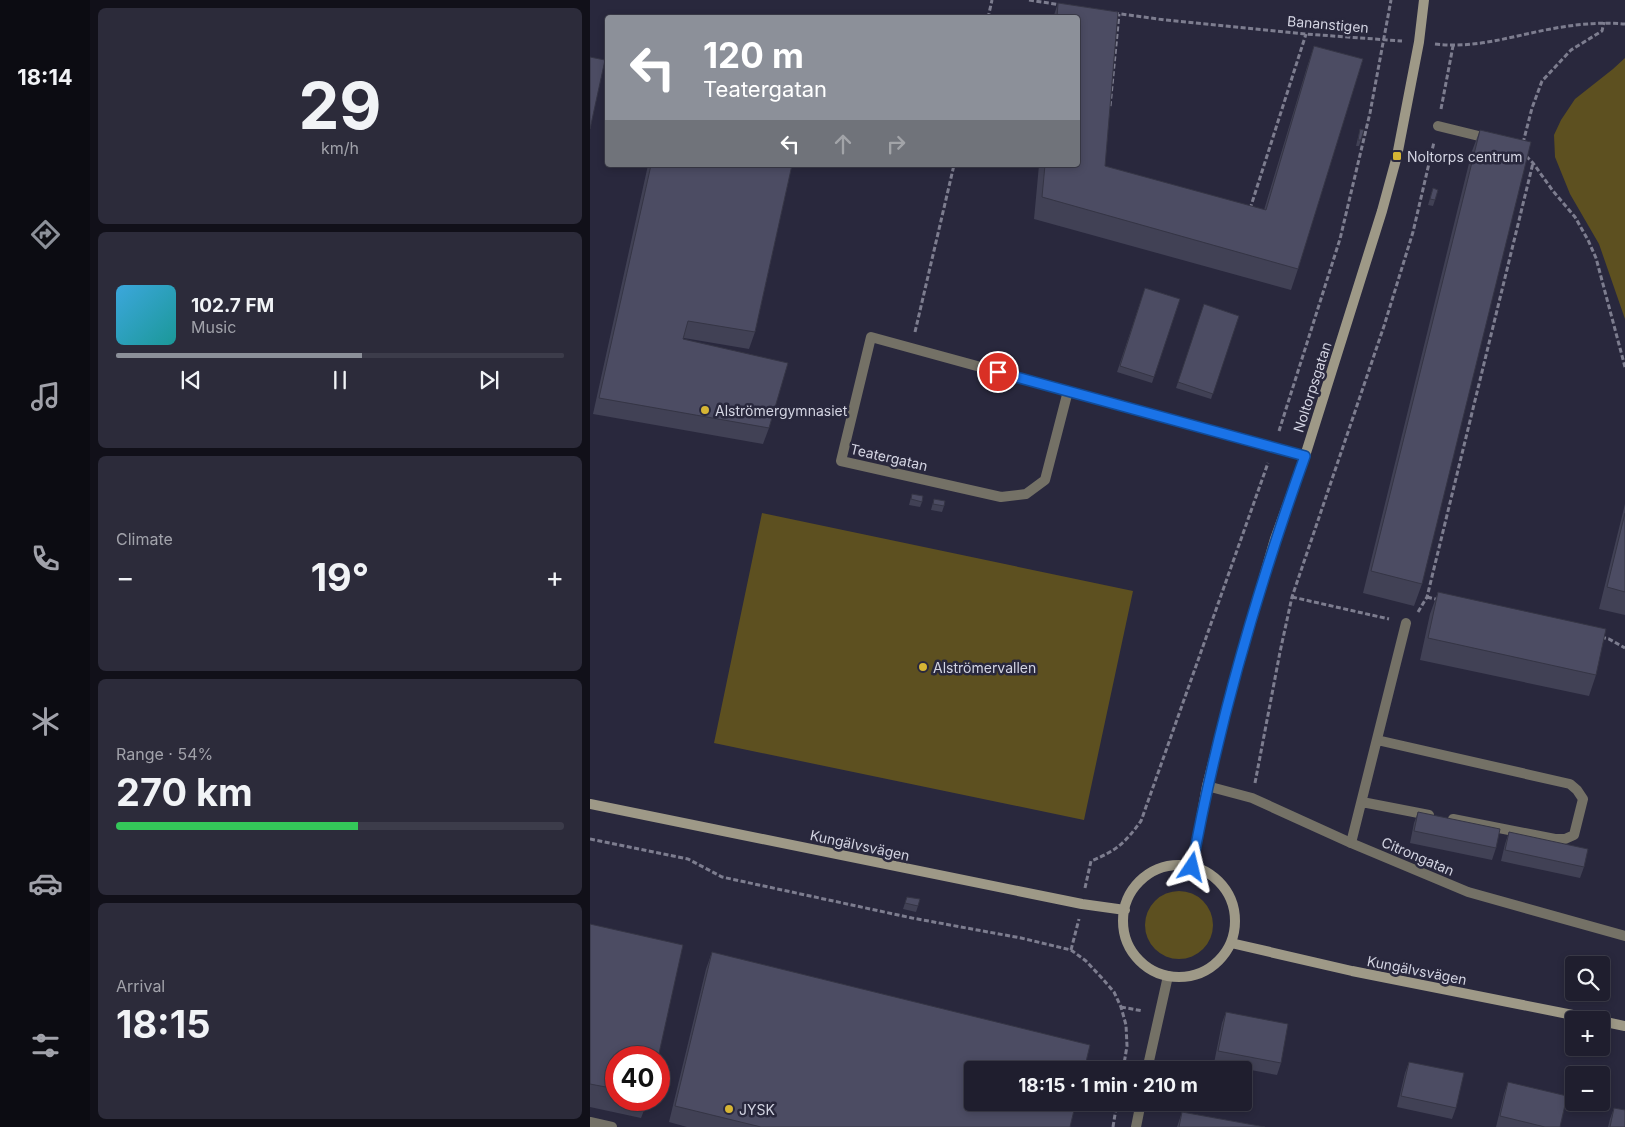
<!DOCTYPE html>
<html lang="en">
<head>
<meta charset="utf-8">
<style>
  body { margin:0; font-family:Inter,sans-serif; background:#2c2b3a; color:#f1f3f6; height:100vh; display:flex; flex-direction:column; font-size:19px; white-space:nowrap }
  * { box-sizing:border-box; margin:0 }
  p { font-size:16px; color:#a1a2aa }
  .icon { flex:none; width:28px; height:28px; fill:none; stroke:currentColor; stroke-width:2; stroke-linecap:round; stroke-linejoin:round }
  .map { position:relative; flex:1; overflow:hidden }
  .details { display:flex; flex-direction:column; gap:8px; padding:8px; background:#111019; width:500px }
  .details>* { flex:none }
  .guide { position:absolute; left:15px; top:15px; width:475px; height:152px; border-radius:5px; box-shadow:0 2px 8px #0003,0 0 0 1px #3c3c4a; background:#8c9099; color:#fff; overflow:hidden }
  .buttons { position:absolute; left:975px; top:956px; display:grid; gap:10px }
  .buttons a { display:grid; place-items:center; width:45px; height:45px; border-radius:5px; background:#1f1e2e; box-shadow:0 2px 8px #0003,0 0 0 1px #3c3c4a; font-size:25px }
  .speed { position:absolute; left:15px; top:1046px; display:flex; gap:10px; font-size:25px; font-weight:700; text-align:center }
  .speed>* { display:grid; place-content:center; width:65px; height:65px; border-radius:50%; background:#1f1e2e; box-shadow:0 2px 8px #0003,0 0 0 1px #3c3c4a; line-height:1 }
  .speed .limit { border:8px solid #d22; background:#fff; color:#111 }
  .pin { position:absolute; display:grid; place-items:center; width:42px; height:42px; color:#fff; margin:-21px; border:2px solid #fff; border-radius:50%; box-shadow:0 1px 5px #0007 }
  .me { position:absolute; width:55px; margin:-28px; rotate:10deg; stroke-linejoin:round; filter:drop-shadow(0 0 4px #0008) }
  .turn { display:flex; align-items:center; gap:18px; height:105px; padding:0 15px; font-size:22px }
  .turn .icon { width:65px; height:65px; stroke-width:2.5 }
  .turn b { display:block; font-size:35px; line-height:42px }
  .lanes { display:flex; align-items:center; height:48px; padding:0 15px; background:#0003; justify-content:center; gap:25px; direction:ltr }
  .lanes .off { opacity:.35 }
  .big { font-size:38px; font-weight:700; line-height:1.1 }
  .details .widget { flex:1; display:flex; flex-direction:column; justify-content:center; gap:8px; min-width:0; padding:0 18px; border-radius:8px; background:#2c2b3a }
  .details .dial { align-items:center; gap:0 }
  .dial b { font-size:65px; line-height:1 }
  .song { display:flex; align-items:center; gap:15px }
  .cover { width:60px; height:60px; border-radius:8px; background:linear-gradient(135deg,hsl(200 70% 55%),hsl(180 70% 35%)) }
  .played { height:5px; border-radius:2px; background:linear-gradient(90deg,#8c9099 55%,#3c3c4a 55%) }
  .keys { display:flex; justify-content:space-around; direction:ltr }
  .heat { display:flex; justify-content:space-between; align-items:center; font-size:28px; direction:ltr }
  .charge { height:8px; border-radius:4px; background:linear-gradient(90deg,#34c759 54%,#3c3c4a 0) }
  .trip { position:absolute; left:374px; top:1061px; width:288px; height:50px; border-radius:5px; background:#1f1e2e; box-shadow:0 2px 8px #0003,0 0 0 1px #3c3c4a; font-weight:700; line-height:50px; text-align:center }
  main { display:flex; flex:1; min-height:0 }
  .tabs { display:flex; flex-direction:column; width:90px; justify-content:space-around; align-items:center; background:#0c0c12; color:#a1a2aa }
  .tabs .icon { width:35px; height:35px }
  .tabs .selected { color:#8c9099 }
  .tabs b { font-size:22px; color:#f1f3f6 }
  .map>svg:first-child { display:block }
  .green { fill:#5d5020 }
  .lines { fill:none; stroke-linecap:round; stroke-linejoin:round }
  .path { stroke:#7d7d8f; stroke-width:3; stroke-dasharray:5 2.5; stroke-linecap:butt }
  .lane { stroke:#747166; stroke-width:10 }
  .street { stroke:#747166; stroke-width:10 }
  .secondary { stroke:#9e9987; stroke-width:10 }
  .wall { fill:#414155 }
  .building { fill:#4c4c63; stroke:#353545 }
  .route-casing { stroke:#114b97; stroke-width:12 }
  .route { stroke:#1a73e8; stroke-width:9 }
  .poi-dot { fill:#d6b534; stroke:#29283d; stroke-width:2 }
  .labels { text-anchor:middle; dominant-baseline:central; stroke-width:5; stroke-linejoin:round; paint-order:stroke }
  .street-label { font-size:14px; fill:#d3d4e2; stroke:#29283d }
  .poi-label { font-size:14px; fill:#d3d4e2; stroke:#29283d; text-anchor:start }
</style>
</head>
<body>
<main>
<nav class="tabs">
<b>18:14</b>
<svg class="icon selected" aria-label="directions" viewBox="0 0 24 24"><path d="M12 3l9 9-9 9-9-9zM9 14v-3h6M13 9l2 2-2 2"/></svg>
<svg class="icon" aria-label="music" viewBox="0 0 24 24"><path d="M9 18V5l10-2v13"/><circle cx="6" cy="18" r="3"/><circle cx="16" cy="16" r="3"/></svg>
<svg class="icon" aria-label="phone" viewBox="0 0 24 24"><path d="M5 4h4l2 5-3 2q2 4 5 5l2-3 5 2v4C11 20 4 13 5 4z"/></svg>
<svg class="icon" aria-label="climate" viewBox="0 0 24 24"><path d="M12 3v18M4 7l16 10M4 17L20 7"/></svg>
<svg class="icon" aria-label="car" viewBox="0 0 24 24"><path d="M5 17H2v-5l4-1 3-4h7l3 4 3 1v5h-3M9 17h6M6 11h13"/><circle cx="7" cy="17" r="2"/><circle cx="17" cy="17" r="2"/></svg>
<svg class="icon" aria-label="filters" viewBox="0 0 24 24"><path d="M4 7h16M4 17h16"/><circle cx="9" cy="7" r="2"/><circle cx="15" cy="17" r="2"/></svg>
</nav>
<section class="details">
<div class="widget dial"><b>29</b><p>km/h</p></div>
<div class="widget">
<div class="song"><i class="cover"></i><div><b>102.7 FM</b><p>Music</p></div></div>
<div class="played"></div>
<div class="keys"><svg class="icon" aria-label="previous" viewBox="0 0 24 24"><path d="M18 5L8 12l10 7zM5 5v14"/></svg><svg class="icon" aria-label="pause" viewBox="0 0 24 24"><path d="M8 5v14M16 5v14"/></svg><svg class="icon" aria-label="next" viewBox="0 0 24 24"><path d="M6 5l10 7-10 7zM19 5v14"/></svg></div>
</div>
<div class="widget"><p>Climate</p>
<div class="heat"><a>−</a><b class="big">19°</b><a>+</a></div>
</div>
<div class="widget"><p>Range · 54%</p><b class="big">270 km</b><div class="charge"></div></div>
<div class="widget"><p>Arrival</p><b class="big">18:15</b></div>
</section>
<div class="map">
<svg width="1035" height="1127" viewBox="0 0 1035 1127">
  <rect width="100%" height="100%" fill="#29283d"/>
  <path class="green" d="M1035,58v261l-26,-75 -29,-50 -15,-37 -1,-22 7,-15 14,-21 38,-30z
    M172,513l371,78 -49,229 -370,-77z
    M555 925a34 34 0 1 1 68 0a34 34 0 1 1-68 0Z"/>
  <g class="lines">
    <path class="path" d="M439,0l32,5
      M524,13l51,7 141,14 96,7
      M398,18l4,-18
      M845,44c43,5 80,-9 121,-16 23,-4 46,-6 69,-4
      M520,106l9,-92
      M851,109l12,-63
      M933,143l9,-35 10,-27 29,-31 31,-19 2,-9
      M936,156l7,7 20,28 22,26 13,23 8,18 29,109
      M660,209l56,-175
      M325,332l39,-167
      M689,431l61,-192 30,-126 21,-113
      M702,597l97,22
      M837,597l12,3
      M828,612l9,-15 106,-434
      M1011,637l8,2 16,9
      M665,783l25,-131 12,-55 92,-271 29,-94 21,-90
      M0,839l98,20 34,18 190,41 109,20 50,12 15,11 15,16 13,15 7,15 5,18 1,21 -4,24
      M495,888l6,-27c25,-10 34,-18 50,-40l127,-358
      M481,950l8,-31
      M531,1007l22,4
      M523,1127l4,-25"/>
    <path class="lane" d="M848,126l53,13
      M787,740l193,44 7,6 6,9 -9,36 -9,4h-10l-102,-20
      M772,802l67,13
      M761,843l55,-220
      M0,1122l22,5"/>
    <path class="street" d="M478,391l-23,89 -19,14 -25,3 -160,-36 30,-124 434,119
      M617,786l45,12 99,45 117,49 157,44
      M557,1070l21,-94
      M546,1127l5,-25"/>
    <path class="secondary" d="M0,804l492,100 43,6
      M533 921a56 56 0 1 1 112 0a56 56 0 1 1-112 0Z
      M602,867l15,-81 25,-99 43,-148 30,-83 77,-245 15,-55 22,-114 5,-42
      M641,943l121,28 246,49
      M1011,1021l24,5"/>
  </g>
  <path class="wall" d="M468,3l60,9 -13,154 159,44 43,-143 7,-21 49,13 -65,210 -7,21 -257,-71 5,-54h39v-147h-25z
    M770,129l1,11 -2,6h-3z
    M890,130l-58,454 -8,22 -51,-13 109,-442z
    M58,165h144l-37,167 -6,17 -65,-11 -1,1 86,89 -6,16 -170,-30z
    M843,188l2,12 -2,6 -5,-1z
    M555,288l35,11 -28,84 -35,-11z
    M614,304l35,12 -28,83 -35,-11z
    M322,494l10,8 -2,5 -11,-2z
    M344,499l10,7 -2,6 -11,-2z
    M1035,504v111l-26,-6z
    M848,592l158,83 -7,21 -169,-36 10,-46z
    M828,812l78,36 -4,12 -82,-17 4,-20z
    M919,832l75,35 -4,11 -79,-17 4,-17z
    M317,897l11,9 -2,6 -13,-3z
    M0,924l26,134v42h32l-7,18 -51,-11z
    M122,952l358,175h-383l-18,-5 37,-153z
    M636,1012l55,51 -4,12 -63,-12 8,-40z
    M819,1062l47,46 -4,11 -55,-12 8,-34z
    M918,1082l52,45h-64l8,-33z
    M1024,1108l11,19h-17l2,-8z
    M592,1112l83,15h-88z"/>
  <path class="building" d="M468,3l60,9 -13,154 161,44 48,-164 49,13 -65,210 -256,-72 3,-32h33v-147h-21z
    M0,57l15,3 -15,69z
    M770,129l4,1 -3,10h-3z
    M890,130l51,12 -109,442 -51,-13z
    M61,165h141l-37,167 -67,-11 -5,18 105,24 -19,65 -170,-30z
    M843,188l5,2 -3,10 -5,-1z
    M555,288l35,11 -26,78 -34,-11z
    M614,304l35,12 -26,78 -35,-12z
    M322,494l11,2 -1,6 -11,-3z
    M344,499l11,2 -1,5 -11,-2z
    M1035,513v79l-18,-5z
    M848,592l168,37 -10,46 -168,-37z
    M828,812l82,17 -4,19 -82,-17z
    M919,832l79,17 -4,18 -79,-17z
    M317,897l13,2 -2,7 -13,-3z
    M0,924l93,21 -25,113h-42v31l-26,-5z
    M122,952l378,93 -6,25h-112v32h104l-6,25h-309l-86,-21z
    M636,1012l62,12 -7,39 -63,-12z
    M819,1062l55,11 -8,35 -55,-12z
    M918,1082l59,14 -7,31h-15l-45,-11z
    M1024,1108l11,2v17h-15z
    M592,1112l83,15h-86z"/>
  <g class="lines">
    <defs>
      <path id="route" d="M408,372l307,84c-48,134 -88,271 -113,411"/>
    </defs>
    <use href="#route" class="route-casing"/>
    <use href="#route" class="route"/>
  </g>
  <g class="poi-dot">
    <rect x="802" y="151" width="10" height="10" rx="2.5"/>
    <circle cx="115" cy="410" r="5"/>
    <circle cx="333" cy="667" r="5"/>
    <circle cx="139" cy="1109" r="5"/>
  </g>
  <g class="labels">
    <g class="street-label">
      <text transform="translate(738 24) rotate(5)">Bananstigen</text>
      <text transform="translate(722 387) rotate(-72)">Noltorpsgatan</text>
      <text transform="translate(299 457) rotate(13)">Teatergatan</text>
      <text transform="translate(270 845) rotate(12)">Kungälvsvägen</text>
      <text transform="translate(828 856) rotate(23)">Citrongatan</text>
      <text transform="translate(827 970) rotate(11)">Kungälvsvägen</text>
    </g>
    <g class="poi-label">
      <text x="817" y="156">Noltorps centrum</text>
      <text x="125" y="410">Alströmergymnasiet</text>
      <text x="343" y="667">Alströmervallen</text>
      <text x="149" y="1109">JYSK</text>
    </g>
  </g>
</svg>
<div class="buttons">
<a><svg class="icon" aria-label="search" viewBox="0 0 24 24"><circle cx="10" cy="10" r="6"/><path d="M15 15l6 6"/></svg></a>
<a>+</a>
<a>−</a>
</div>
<div class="speed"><div class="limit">40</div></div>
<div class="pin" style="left:408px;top:372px;background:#d93025"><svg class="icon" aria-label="arrive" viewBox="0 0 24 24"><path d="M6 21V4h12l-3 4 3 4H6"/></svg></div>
<svg class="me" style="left:602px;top:867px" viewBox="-20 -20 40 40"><path d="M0-17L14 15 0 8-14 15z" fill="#1a73e8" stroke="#fff" stroke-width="4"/></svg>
<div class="trip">18:15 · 1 min · 210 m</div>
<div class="guide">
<div class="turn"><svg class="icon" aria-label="left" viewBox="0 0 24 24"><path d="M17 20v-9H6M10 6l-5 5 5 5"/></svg><div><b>120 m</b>Teatergatan</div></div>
<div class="lanes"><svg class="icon" aria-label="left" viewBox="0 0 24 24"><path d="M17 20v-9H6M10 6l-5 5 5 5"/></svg><svg class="icon off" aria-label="ahead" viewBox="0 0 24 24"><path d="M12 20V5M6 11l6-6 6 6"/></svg><svg class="icon off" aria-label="right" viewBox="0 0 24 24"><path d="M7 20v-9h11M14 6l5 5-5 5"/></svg></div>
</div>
</div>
</main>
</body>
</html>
